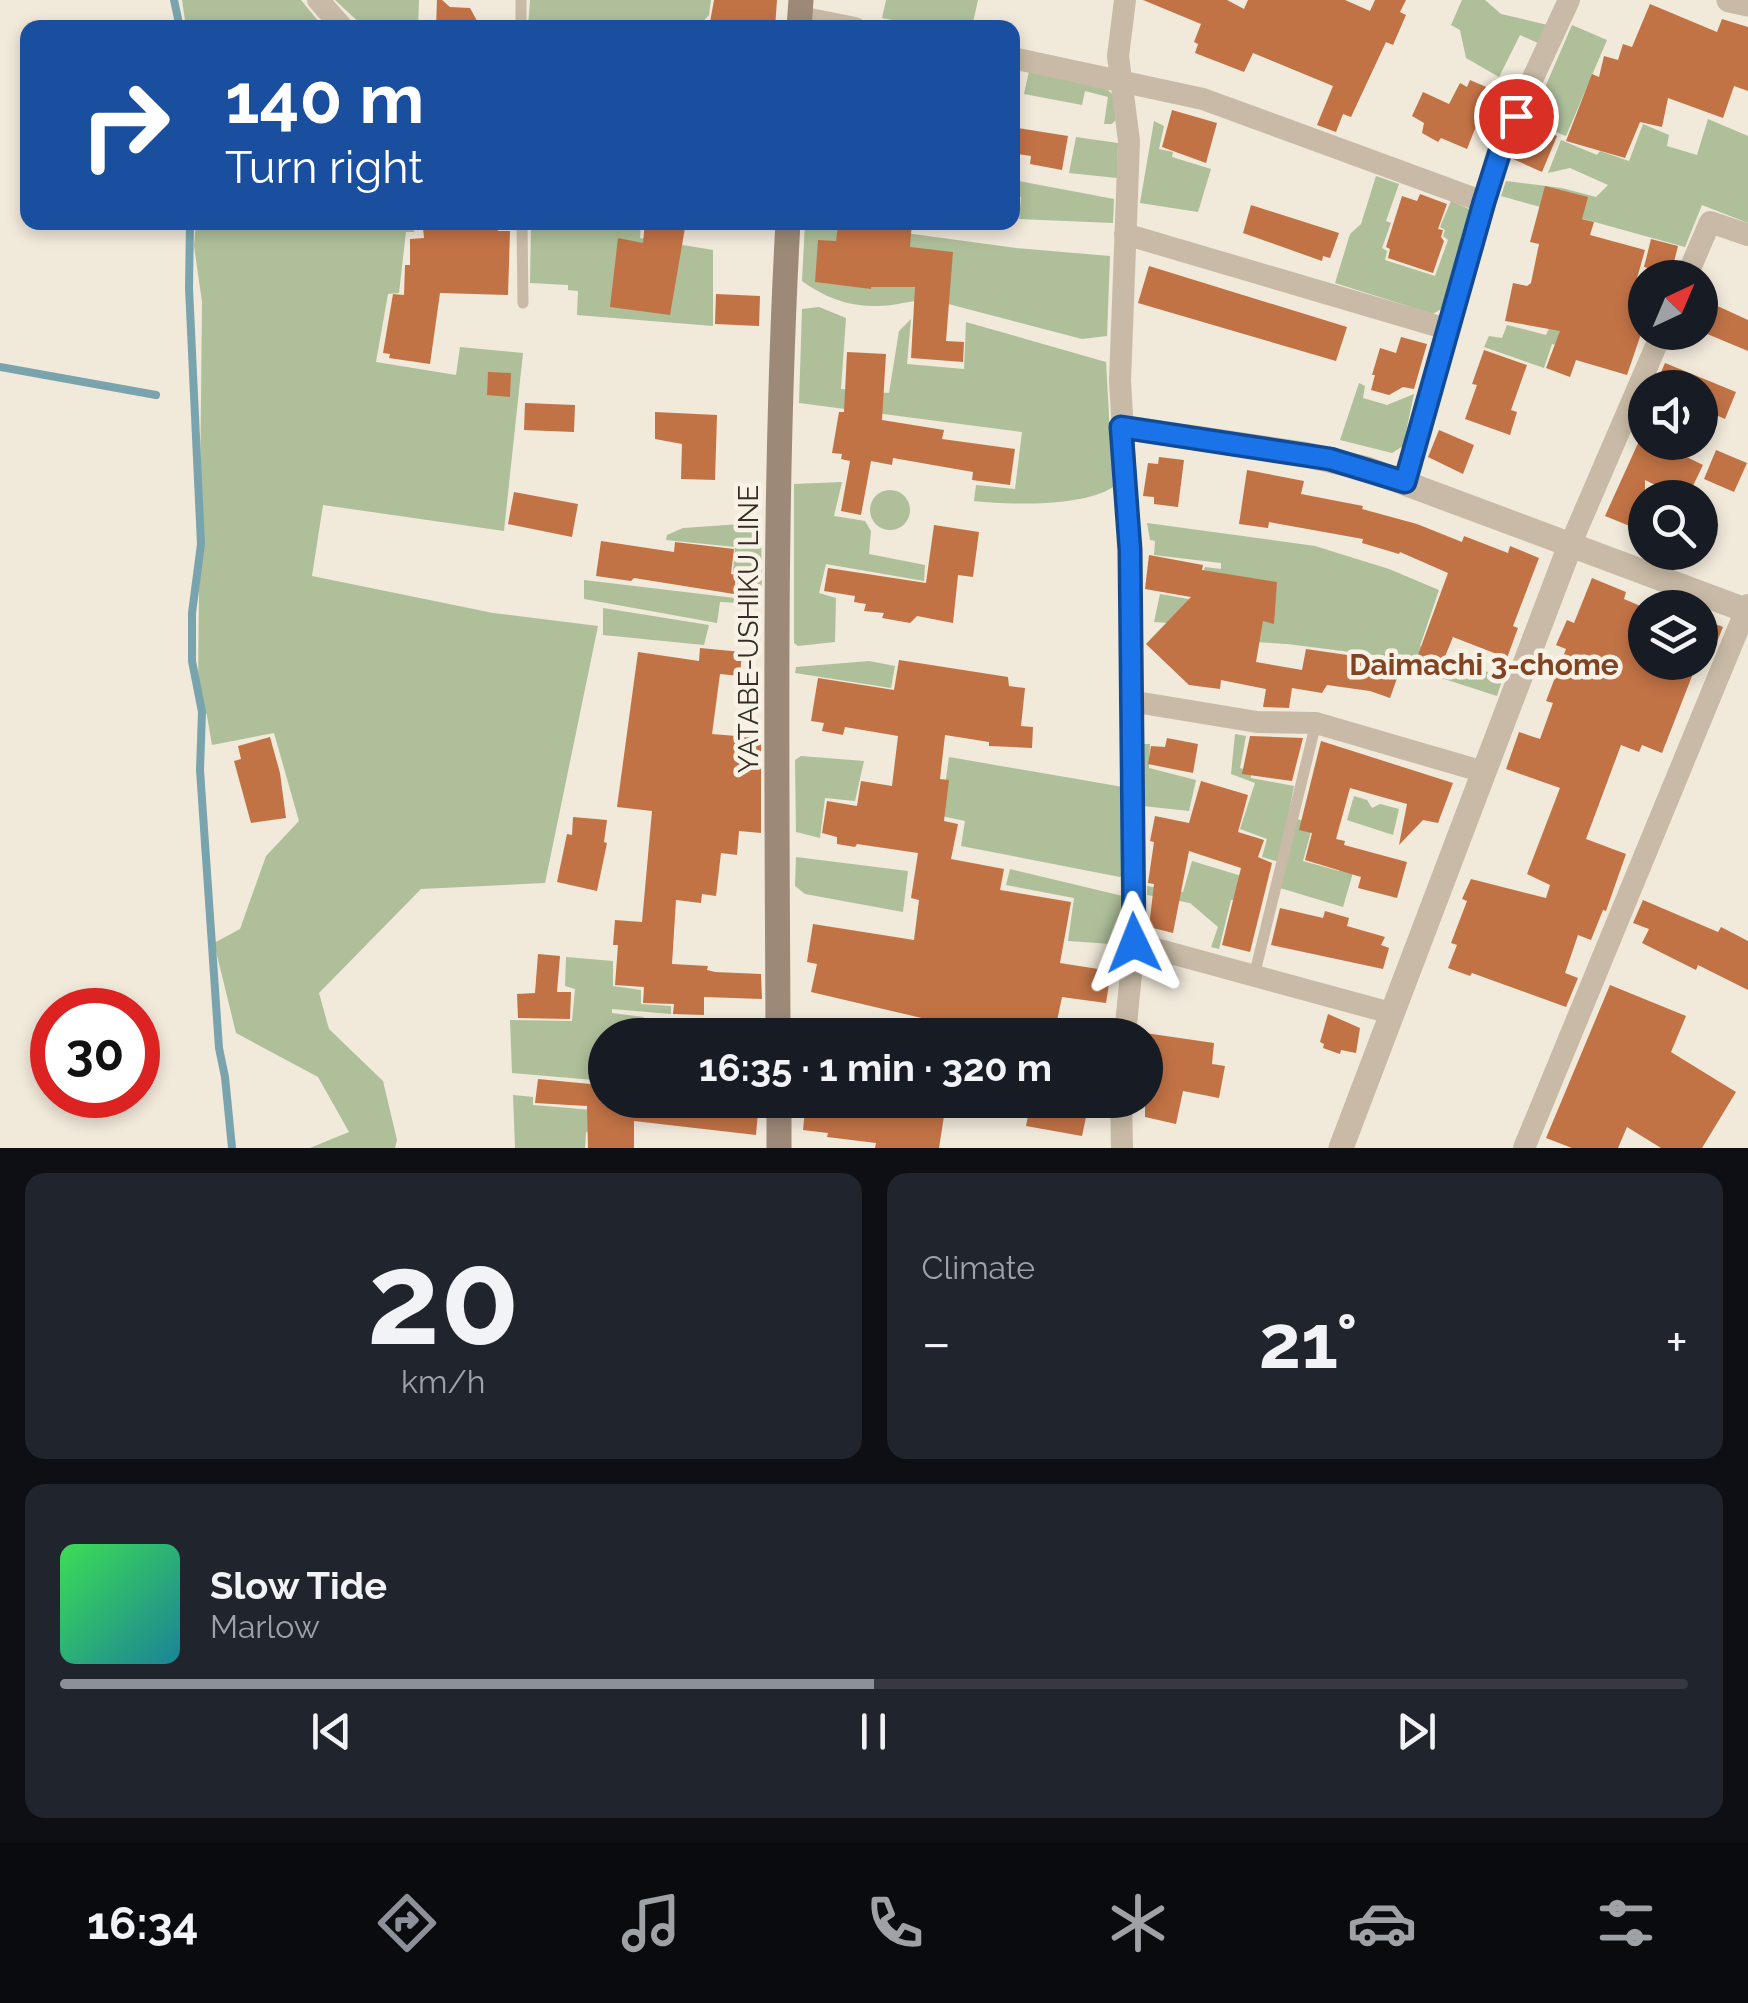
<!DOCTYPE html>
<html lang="en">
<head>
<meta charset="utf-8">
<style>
  body { margin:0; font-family:Raleway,sans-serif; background:#20242c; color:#f1f3f6; height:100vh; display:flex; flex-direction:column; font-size:38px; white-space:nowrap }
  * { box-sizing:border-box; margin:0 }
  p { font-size:32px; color:#9ea1a6 }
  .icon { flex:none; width:55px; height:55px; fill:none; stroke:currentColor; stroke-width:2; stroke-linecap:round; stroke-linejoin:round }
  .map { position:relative; height:1148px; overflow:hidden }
  .side { display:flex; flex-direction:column; gap:25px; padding:25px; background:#0d0f14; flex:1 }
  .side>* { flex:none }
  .banner { position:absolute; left:20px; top:20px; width:1000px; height:210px; border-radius:20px; box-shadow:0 5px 15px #0003; background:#1a4fa0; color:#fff; overflow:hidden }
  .needle { width:65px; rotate:44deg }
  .fabs { position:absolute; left:1628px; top:260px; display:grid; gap:20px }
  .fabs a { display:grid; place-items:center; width:90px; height:90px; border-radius:50%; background:#171b24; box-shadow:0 5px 15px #0003; font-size:50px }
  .speed { position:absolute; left:30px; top:988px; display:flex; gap:20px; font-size:50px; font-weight:700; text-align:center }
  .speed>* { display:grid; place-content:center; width:130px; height:130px; border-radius:50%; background:#171b24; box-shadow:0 5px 15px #0003; line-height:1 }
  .speed .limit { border:15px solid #d22; background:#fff; color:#111 }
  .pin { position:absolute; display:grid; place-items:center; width:85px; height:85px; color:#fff; margin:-42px; border:5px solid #fff; border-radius:50%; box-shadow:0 2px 10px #0007 }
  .me { position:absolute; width:110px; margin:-55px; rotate:358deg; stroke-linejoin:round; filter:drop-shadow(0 0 8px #0008) }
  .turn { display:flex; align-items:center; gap:35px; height:210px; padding:0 40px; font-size:45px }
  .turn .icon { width:130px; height:130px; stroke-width:2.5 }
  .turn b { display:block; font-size:70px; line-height:85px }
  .big { font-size:75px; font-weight:700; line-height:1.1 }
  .side .tile { flex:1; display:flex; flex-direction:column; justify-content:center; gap:15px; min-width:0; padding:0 35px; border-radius:20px; background:#20242c }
  .side .dial { align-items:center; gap:0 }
  .dial b { font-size:130px; line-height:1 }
  .song { display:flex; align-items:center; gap:30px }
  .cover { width:120px; height:120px; border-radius:15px; background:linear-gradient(135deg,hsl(130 70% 55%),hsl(190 70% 35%)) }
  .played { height:10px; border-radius:5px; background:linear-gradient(90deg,#8c9099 50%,#363941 50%) }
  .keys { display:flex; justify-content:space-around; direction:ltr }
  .heat { display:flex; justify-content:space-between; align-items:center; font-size:55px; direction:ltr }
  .side .tiles { flex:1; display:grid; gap:25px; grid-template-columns:1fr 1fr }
  .tile:last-child { grid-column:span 2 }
  .trip { position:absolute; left:588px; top:1018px; width:575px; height:100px; border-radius:50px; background:#171b24; box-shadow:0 5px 15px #0003; font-weight:700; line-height:100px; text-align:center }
  .menu { display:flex; height:160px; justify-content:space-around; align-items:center; background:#090b0e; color:#9ea1a6 }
  .menu .icon { width:70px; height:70px }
  .menu .active { color:#8c9099 }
  .menu b { font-size:45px; color:#f1f3f6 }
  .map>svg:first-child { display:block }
  .green { fill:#aebf9a }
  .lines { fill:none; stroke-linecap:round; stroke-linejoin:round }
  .stream { stroke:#7aa4ad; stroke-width:8 }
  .building { fill:#c27346 }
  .service { stroke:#c8baa6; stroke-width:11 }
  .minor { stroke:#c8baa6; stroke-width:22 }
  .tertiary { stroke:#c8baa6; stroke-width:25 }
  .secondary { stroke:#9c8978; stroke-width:25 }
  .route-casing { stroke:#114b97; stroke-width:25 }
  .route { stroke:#1a73e8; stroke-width:18 }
  .labels { text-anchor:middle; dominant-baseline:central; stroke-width:9; stroke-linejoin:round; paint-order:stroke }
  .street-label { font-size:28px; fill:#342d27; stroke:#f8f2e6 }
  .neighbourhood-label { font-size:30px; font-weight:bold; fill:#814422; stroke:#f8f2e6 }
</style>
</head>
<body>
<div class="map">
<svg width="1748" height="1148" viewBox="0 0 1748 1148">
  <rect width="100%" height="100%" fill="#f1e9da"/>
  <path class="green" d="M182,0h119l22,27h-137z
    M335,0h84l-1,27h-54z
    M530,0h181l-2,15 -11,12 -82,1 -60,-6 -28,4z
    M886,0h92l-6,27h-46l-44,-9z
    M1462,0h23l16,14 47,11 -10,18 -18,-8 -21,42 -33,-19 -6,-28 -9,-5z
    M1572,25l35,15 -41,96 -36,-14z
    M1029,71l75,15 12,12 2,19 -6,7h-8l4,-27 -23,-6 -3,14 -58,-11z
    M1708,119l40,17v87l-46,-18 -17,42 -184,-51 5,-15 56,7 34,9 12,-12 -38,-17 -22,5 13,-33 36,15 3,-4 29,10 14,-37 26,11 -2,11 30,9z
    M1154,121l10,5 -5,23 14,3 -1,5 39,12 -13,43 -58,-9z
    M1076,137l42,6 -1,35 -48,-5z
    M1376,176l23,8 -13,37 5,2 -9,25 5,3 -2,9 50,16 13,-36 -5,-4 2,-6 -5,-3 11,-26 18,8 2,7 -25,90 -13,8 -98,-31 15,-49 11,-10z
    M1013,180l101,19 -1,24 -94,-4 2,-22 -8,-1z
    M196,223h219l-1,9h-8l-7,61 -11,1 -12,68 80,13 4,-28 63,6 -19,178 -181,-26 -11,71 181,37 105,13 -53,257 -124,6 -102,104 10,36 54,52 14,59 -2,8h-85l39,-16 -31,-55 -82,-44 -22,-90 26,-14 26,-73 33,-35 -25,-88 -62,12 -5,-29 -9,-29 4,-385 -8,-56z
    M531,223h110l-1,15 73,12v76l-136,-11 1,-24 -10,-1v-5l-38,-2z
    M805,223h27l184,25 94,8 -3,80 -25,3 -149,-39c-20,-1 -37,6 -56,6 -28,1 -53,-9 -75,-25z
    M819,307l27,11 -5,71 48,4 10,-62 12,-12 -4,45 57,5 2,-47 140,40 7,125c-30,20 -103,18 -139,14l2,-16 39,4 7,-57 -223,-29 3,-94z
    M1507,325l39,10 4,-9 24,3 7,24 -29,-9 -8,24 -60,-21 5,-11 13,2z
    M1359,383l6,3 -2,12 24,7 27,-11 -11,52 -11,7 -52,-13z
    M842,482l-8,34 31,5 6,10 -2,23 56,11 -1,16 -98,-17 -7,29 17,5 -1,44 -37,4 -4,-3v-159z
    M870 510a20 20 0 1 1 40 0a20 20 0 1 1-40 0Z
    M756,523l5,6 1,75 -42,-2 -3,21 -133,-24v-19l151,18 4,-25 -6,-1 2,-25 -69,-7 1,-5 16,-7z
    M1147,523l168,23 74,23 50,21 -19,56 83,32 -6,18 -99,-32v-6l-111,-14 -83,-5 -4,-14 -46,-3 6,-28 34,6 11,-33 16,2v-6l-67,-8 1,-14 -5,-1z
    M603,608l106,17 -5,20 -101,-10z
    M869,661l26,5 -4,22 -96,-15 1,-6z
    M1235,734l11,2 -6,32 11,3v7l43,8 -15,76 -17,-5 5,-18 -27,-10 15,-46 -24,-9z
    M1141,744h9l-1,24 47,12 -7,31 -46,-5z
    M801,756l63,5 -9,40 -30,-3 -5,40 -24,-6 -1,-72z
    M949,757l174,30 1,86 -4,4 -159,-31 4,-25 -65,-14 43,-7z
    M1354,796l13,4 5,8 8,-4 19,5 -6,26 -46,-15z
    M1297,819l16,5 -10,37 36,10 6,-15 12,3 -14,48 -63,-19z
    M796,857l112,14 -5,41 -98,-18 -10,-8z
    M1192,861l53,16 -6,23h-8l-12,49 -8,-2 7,-20 -28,-24 -43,-8v-9l36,6z
    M1010,869l117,28 -2,48 -57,-4 6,-43 -68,-13z
    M566,957l47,4v25l28,4v14l30,2v8l-59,-5v4l32,4v18h-39v46l-93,-8 -2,-53 62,1 3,-32 -10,-3z
    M513,1095l20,2v8l59,5 1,23 -7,-1 -1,16h-70z"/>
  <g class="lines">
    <path class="stream" d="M174,0l6,28
      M190,222l-1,66 12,256 -9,69v48l10,51 -2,58 19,278 6,29 7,71
      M0,367l156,28"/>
  </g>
  <path class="building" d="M437,0h5l8,7 20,1 11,20h-45z
    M714,0h63l-2,28h-66z
    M1143,0h84l17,9 4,-9h97l25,11 5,-11h31l-6,12 6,3 -13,30 -7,-3 -35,75 -8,-3 -7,18 -19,-7 16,-39 -80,-33 -9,19 -49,-19 3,-9 -4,-2 7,-18z
    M1650,4l67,28 5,-13 26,8v64l-14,-5 -11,32 -55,-20 -6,29 -22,-5 -15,36 -59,-17 26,-67 7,3 5,-21 14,4 5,-16 9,3z
    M1470,80l21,9 -24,60 -26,-11 -3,4 -16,-9 2,-10 -12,-7 11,-24 26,12 11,-21 7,4z
    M1172,110l45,13 -11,40 -44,-16z
    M1528,124l29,12 -15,36 -29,-13z
    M1012,127l56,9 -6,34 -32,-6 1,-8 -19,-3z
    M1545,186l43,11 -6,22 12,3 -4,13 55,15 -15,53 15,6v13l-18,53 -51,-15 -6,17 -24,-9 14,-37 -55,-10 8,-38 14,3 4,-3 8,-39 -9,-2z
    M1420,194l27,10 -9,25 5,1 -2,7 3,4 -11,32 -45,-15 2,-9 -4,-2 16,-51 15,5z
    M1251,205l88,28 -9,25 -7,-2 -1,5 -79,-28z
    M645,222h41l-16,93 -60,-8 8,-69 25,5z
    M879,222h33l-2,25 43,5 -7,89 18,1 -1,20 -52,-4 4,-71h-44v2l-56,-7 3,-42 18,1 2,-16 40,5z
    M497,227l1,4h12l-2,64 -68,-2 -10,71 -41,-6 1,-4 -7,-1 10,-59 11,1 1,-30h5v-26l14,-1 -1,-10z
    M1651,239l27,7 -7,28 -27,-7z
    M1149,266l198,61 -11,34 -198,-58z
    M716,294l44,2 -1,30 -44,-2z
    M1700,298l48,22v31l-48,-20z
    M1401,337l26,7 -13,45 -11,-2 -14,8 -18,-5 4,-15h-3l8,-27 16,5z
    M1484,350l43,15 -16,45 6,2 -7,23 -45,-16 12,-34 -5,-1z
    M847,352l39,2 -4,66 62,10 -2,9 73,10 -5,36 -38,-5 1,-8 -80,-14 -1,7 -21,-4 -10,54 -20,-4 9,-50 -9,-2 1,-5 -10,-1 7,-41h5z
    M1665,363l71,29 -11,27 -25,-11v-20l-45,-2z
    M488,372l23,1 -1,24 -23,-2z
    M525,403l50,2 -1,27 -50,-2z
    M655,412l62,3 -2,65 -34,-1 1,-35 -27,-5z
    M1439,430l35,15 -11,29 -35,-17z
    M1644,430l1,12h11l47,23 -15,31 -9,-5 -3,4 -31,-15v29l-8,20 -32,-13z
    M1716,450l31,13 -13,29 -30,-13z
    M1159,457l25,3 -6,47 -24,-3v-7l-11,-1 5,-33 10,1z
    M1247,470l57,11 -3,13 62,12 -1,3 55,15 45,18 2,-6 44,17 2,-7 29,12 -26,68 5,2 -11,30 -54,-21 -11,27 -24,-9 30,-82 -48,-21 -1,2 -37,-11 1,-4 -94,-17 -1,6 -29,-4z
    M514,492l64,12 -6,33 -64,-13z
    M934,525l45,7 -6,45 -15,-2 -5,48 -36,-7 -7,7 -28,-5 2,-5 -20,-2 2,-7 -12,-2 1,-6 -31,-5 4,-23 98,15z
    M601,541l73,11 1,-10 59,7 -3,25 5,1 -2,19 -100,-16 -3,3 -35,-5z
    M1149,555l54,10 -1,5 75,12 -3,42 -11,-3 -7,41 46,8 4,-21 62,9 33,9 -11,31 -20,-7 -43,-6 -5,8 -30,-5 -3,20 -26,-1 3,-18 -45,-9 -1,9 -31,-4 -43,-41 45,-47 -46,-8z
    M1592,578l34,14 -2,7 21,9v54h25l24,9 -32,82 -20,-8 -3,7 -18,-7 -35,94 40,15 -20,57 -3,-1 -12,30 -13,-5 -13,38 13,5 -12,29 -94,-34 -2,3 -22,-8 9,-23 -6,-2 16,-42 -5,-2 9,-20 75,19 4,-13 -23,-11 33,-86 -54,-19 13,-37 21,7 13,-36 -7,-2 20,-52 -10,-4 11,-25 7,3z
    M1700,618l23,9 -11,27 -12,-4z
    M700,648l42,4 -2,24 -20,-2 -8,60 49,4v95l-22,-2 -2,24 -16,-2 -5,43 -14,-2 -1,9 -25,-3 -4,64 36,2 -1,4 8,2 46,2 1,25 -58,-2v18l-31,-1 1,-10 -31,-1 1,-16 -29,-2 3,-40h-5l2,-25 27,2 10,-111 -35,-4 21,-155 61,9z
    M899,660l109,17 1,9 16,2 -4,38 12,1 -1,21 -43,-2v-4l-44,-7 -5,44 9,1 -5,41 14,3 -7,35 53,10 -4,21 71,12 -11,61 51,8 -5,32 -44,-6 -8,38h-96l2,-8 -149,-35 6,-28 -10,-2 6,-38 101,16 5,-40 -8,-2 7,-45 -61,-9 -2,3 -18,-3v-7l-15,-4 5,-32 30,5 4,-25 31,5 6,-50 -53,-9 -2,8 -21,-4 2,-8 -13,-2 7,-43 76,12z
    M1250,736l53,2 -11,43 -50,-7z
    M270,737l10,36 6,45 -35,5 -17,-62 7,-2 -3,-13z
    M1167,738l31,6 -5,29 -45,-9 3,-18 14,1z
    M1321,741l132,42 -15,40 -15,-3 -24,25 8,-41 -57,-16 -14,51 9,2 -1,4 63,17 -10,36 -39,-10 3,-11 -56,-17 7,-27 -13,-3z
    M1201,781l47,14 -10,37 26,8 -6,17 14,6 -22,89 -28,-7 19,-77 -52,-17 -16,82 -24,-6 5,-43 -6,-1 6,-41 -4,-1 5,-25 34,7z
    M573,817l34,3 -3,22 3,1 -10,48 -40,-9 10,-48 5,1z
    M1643,900l75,32 3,-5 27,14v49l-50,-25 -2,5 -54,-27 7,-14 -16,-6z
    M1280,908l43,10 2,-7 24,7 -2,8 38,11 -4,8 8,3 -6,21 -112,-24z
    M538,954l22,2 -3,36h14l-1,27 -52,-1 -1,-24 18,-1z
    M1610,985l76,31 -15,36 65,40 -34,56h-41l-34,-21 -9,21h-46l-26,-10z
    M1328,1014l32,14 -4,25 -15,-3 -1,4 -17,-6 1,-4 -4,-2z
    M1145,1033l69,10 -2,21 13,2 -6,32 -36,-7 -7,33 -31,-7z
    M538,1079l63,6 4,15h154l-3,35 -122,-14v27h-46l-1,-42 -52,-3z
    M806,1100h54l84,16 -5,32h-64l1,-5 -49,-6 1,-4 -25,-3z
    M1031,1100l57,8 -6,28 -56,-10z"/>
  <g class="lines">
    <path class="service" d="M521,28v-28
      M522,222l1,81
      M1254,976l62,-253"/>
    <path class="minor" d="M318,0l25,28
      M1125,0l-7,56 11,85 -9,240 10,169 4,393 -9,92
      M800,17l55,11
      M1012,58l191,41 281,103
      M1125,234l322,95
      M1686,278l24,-56 38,13
      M1405,482l42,-153 55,-184 67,-145
      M1571,543l91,-211
      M1130,701l127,21 59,1 168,49
      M1134,943l257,70
      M1121,1100l1,48
      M1524,1148l224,-543"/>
    <path class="tertiary" d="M1729,0l19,4
      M1121,427l182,27 64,15 381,142
      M1341,1148l230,-605"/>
    <path class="secondary" d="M799,28l2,-28
      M778,1035c-1,-271 -5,-542 10,-813
      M779,1100v48"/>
  </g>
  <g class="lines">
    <defs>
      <path id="route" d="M1134,943l-4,-393 -9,-123 209,32 75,23 79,-280 18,-57 14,-29"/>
    </defs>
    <use href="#route" class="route-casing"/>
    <use href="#route" class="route"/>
  </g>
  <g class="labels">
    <g class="street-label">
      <text transform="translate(748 629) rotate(-90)">YATABE-USHIKU LINE</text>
    </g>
    <g class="neighbourhood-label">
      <text x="1484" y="664">Daimachi 3-chome</text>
    </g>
  </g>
</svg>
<div class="fabs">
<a><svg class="needle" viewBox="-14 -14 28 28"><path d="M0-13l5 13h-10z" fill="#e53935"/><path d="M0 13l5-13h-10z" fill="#9ea1a6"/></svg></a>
<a><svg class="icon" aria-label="sound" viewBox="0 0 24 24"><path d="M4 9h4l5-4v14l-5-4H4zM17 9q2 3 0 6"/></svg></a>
<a><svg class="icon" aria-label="search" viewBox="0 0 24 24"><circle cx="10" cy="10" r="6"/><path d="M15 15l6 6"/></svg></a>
<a><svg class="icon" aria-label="layers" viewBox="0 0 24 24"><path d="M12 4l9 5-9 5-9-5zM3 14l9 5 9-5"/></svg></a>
</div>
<div class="speed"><div class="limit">30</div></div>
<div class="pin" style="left:1516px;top:116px;background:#d93025"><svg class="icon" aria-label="arrive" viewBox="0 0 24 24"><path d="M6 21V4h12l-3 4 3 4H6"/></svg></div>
<svg class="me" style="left:1134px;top:943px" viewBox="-20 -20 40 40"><path d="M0-17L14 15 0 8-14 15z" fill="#1a73e8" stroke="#fff" stroke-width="4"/></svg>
<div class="trip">16:35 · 1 min · 320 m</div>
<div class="banner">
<div class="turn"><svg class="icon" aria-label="right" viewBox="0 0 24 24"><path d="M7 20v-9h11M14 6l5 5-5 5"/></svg><div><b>140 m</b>Turn right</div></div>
</div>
</div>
<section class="side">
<div class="tiles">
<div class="tile dial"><b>20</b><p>km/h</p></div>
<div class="tile"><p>Climate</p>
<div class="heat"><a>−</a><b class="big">21°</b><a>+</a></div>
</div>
<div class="tile">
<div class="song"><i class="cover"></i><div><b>Slow Tide</b><p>Marlow</p></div></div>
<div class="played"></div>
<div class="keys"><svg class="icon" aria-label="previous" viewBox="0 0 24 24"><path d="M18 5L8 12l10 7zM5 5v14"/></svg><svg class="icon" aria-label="pause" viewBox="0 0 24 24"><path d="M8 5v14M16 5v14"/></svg><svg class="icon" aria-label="next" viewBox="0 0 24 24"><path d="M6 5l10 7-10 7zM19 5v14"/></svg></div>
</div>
</div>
</section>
<nav class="menu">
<b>16:34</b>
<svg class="icon active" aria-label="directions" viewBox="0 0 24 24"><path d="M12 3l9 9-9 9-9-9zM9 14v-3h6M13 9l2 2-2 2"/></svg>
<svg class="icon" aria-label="music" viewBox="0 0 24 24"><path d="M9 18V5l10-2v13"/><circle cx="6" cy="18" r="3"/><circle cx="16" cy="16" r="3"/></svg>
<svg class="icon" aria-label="phone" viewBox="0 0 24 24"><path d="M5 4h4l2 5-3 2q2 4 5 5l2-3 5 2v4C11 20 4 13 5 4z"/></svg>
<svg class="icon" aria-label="climate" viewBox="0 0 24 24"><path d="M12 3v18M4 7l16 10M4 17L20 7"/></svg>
<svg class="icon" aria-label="car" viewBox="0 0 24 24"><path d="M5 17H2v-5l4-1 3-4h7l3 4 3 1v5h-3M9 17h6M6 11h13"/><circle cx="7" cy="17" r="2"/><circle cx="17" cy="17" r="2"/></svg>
<svg class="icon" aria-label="filters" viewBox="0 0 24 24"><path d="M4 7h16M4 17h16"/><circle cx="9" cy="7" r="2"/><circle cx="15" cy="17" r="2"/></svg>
</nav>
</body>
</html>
